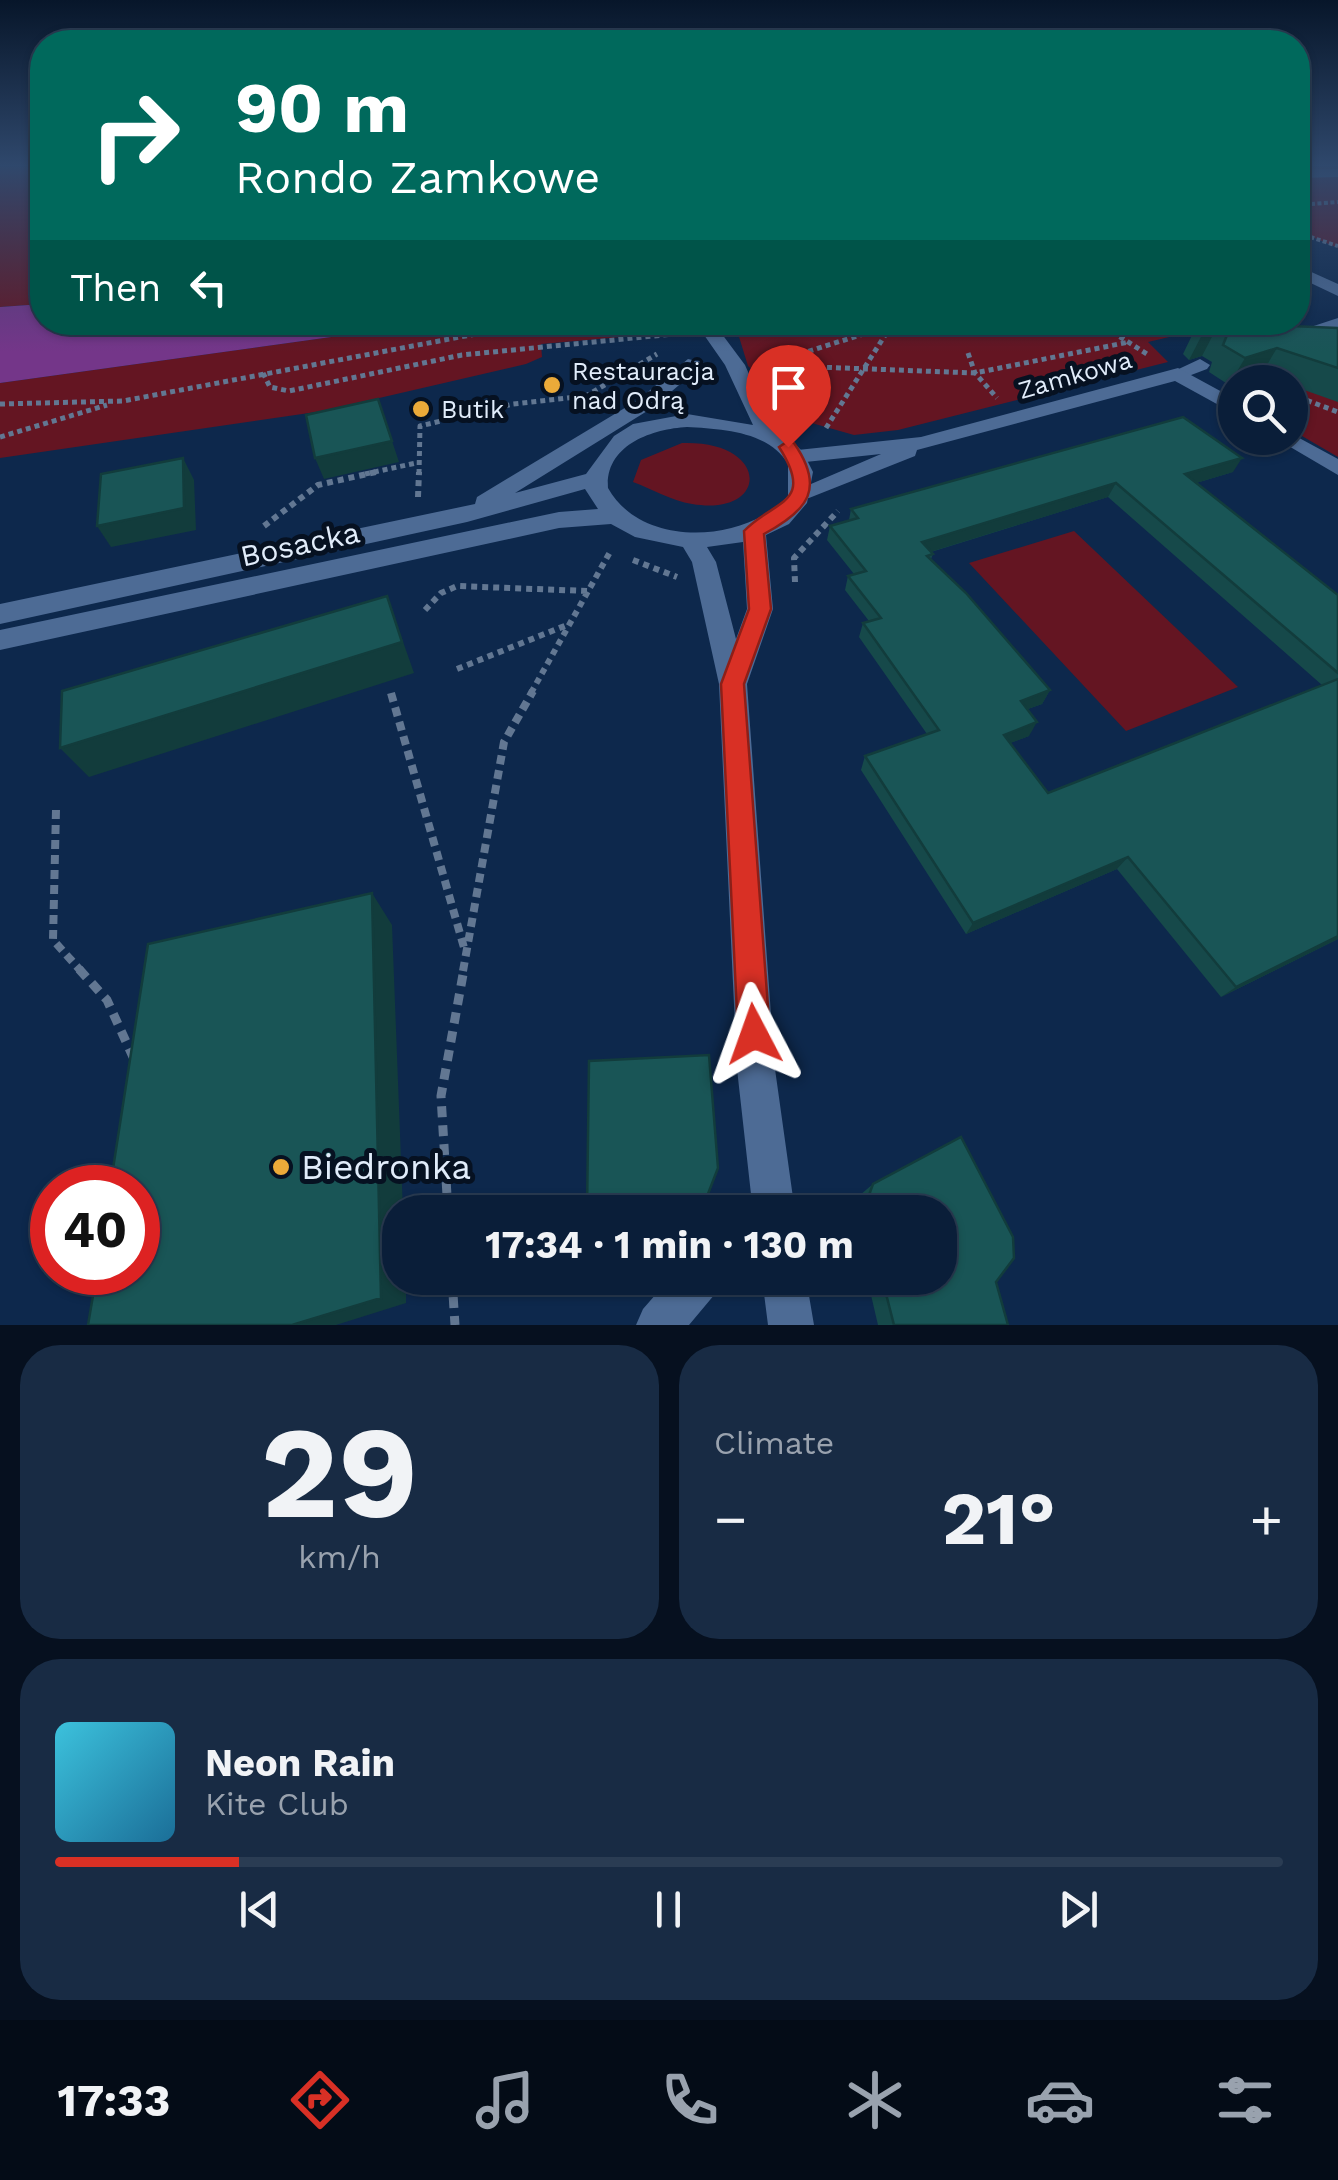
<!DOCTYPE html>
<html lang="en">
<head>
<meta charset="utf-8">
<style>
  body { margin:0; font-family:"Work Sans",sans-serif; background:#182b44; color:#f1f3f6; height:100vh; display:flex; flex-direction:column; font-size:38px; white-space:nowrap }
  * { box-sizing:border-box; margin:0 }
  p { font-size:32px; color:#99a2ae }
  .icon { flex:none; width:55px; height:55px; fill:none; stroke:currentColor; stroke-width:2; stroke-linecap:round; stroke-linejoin:round }
  .map { position:relative; height:1325px; overflow:hidden }
  .drawer { display:flex; flex-direction:column; gap:20px; padding:20px; background:#06101f; flex:1 }
  .drawer>* { flex:none }
  .hud { position:absolute; left:30px; top:30px; width:1280px; height:305px; border-radius:40px; box-shadow:0 2px 8px #0004,0 0 0 2px #2a3c53; background:#00695c; color:#fff; overflow:hidden }
  .buttons { position:absolute; left:1218px; top:365px; display:grid; gap:20px }
  .buttons a { display:grid; place-items:center; width:90px; height:90px; border-radius:50%; background:#0a1e39; box-shadow:0 2px 8px #0004,0 0 0 2px #2a3c53; font-size:50px }
  .speed { position:absolute; left:30px; top:1165px; display:flex; gap:20px; font-size:50px; font-weight:700; text-align:center }
  .speed>* { display:grid; place-content:center; width:130px; height:130px; border-radius:50%; background:#0a1e39; box-shadow:0 2px 8px #0004,0 0 0 2px #2a3c53; line-height:1 }
  .speed .limit { border:15px solid #d22; background:#fff; color:#111 }
  .pin { position:absolute; display:grid; place-items:center; width:85px; height:85px; color:#fff; margin:-102px -42px; border-radius:50% 50% 50% 0; rotate:-45deg; box-shadow:0 0 10px #0007 }
  .pin .icon { rotate:45deg }
  .me { position:absolute; width:110px; margin:-55px; rotate:356deg; stroke-linejoin:round; filter:drop-shadow(0 0 8px #0008) }
  .turn { display:flex; align-items:center; gap:35px; height:210px; padding:0 40px; font-size:45px }
  .turn .icon { width:130px; height:130px; stroke-width:2.5 }
  .turn b { display:block; font-size:70px; line-height:85px }
  .then { display:flex; align-items:center; height:95px; padding:0 40px; background:#0003; gap:20px; font-size:38px }
  .big { font-size:75px; font-weight:700; line-height:1.1 }
  .drawer .widget { flex:1; display:flex; flex-direction:column; justify-content:center; gap:15px; min-width:0; padding:0 35px; border-radius:40px; background:#182b44 }
  .drawer .dial { align-items:center; gap:0 }
  .dial b { font-size:130px; line-height:1 }
  .song { display:flex; align-items:center; gap:30px }
  .cover { width:120px; height:120px; border-radius:15px; background:linear-gradient(135deg,hsl(190 70% 55%),hsl(200 70% 35%)) }
  .played { height:10px; border-radius:5px; background:linear-gradient(90deg,#d93025 15%,#2a3c53 15%) }
  .keys { display:flex; justify-content:space-around; direction:ltr }
  .heat { display:flex; justify-content:space-between; align-items:center; font-size:55px; direction:ltr }
  .drawer .tiles { flex:1; display:grid; gap:20px; grid-template-columns:1fr 1fr }
  .widget:last-child { grid-column:span 2 }
  .trip { position:absolute; left:382px; top:1195px; width:575px; height:100px; border-radius:40px; background:#0a1e39; box-shadow:0 2px 8px #0004,0 0 0 2px #2a3c53; font-weight:700; line-height:100px; text-align:center }
  .tab-bar { display:flex; height:160px; justify-content:space-around; align-items:center; background:#040c17; color:#99a2ae }
  .tab-bar .icon { width:70px; height:70px }
  .tab-bar .on { color:#d93025 }
  .tab-bar b { font-size:45px; color:#f1f3f6 }
  .map>svg:first-child { display:block }
  .green { fill:#641522 }
  .water { fill:#743689 }
  .lines { fill:none; stroke-linecap:round; stroke-linejoin:round }
  .path-far4 { stroke:#627792; stroke-width:4; stroke-dasharray:4 2.5; stroke-linecap:butt }
  .path-far3 { stroke:#627792; stroke-width:5; stroke-dasharray:5 4; stroke-linecap:butt }
  .path-far2 { stroke:#627792; stroke-width:6; stroke-dasharray:6 5; stroke-linecap:butt }
  .path-far1 { stroke:#627792; stroke-width:8; stroke-dasharray:9 6; stroke-linecap:butt }
  .path { stroke:#627792; stroke-width:9; stroke-dasharray:11 8; stroke-linecap:butt }
  .pedestrian { fill:#4d6b95; fill-rule:evenodd }
  .minor { fill:#4d6b95; fill-rule:evenodd }
  .tertiary { fill:#4d6b95; fill-rule:evenodd }
  .wall { fill:#16494a; fill-rule:evenodd }
  .shaded-wall { fill:#123c3c }
  .building { fill:#195556; stroke:#123c3c; stroke-width:2.5 }
  .route { fill:#d93025; stroke:#8d1f18; stroke-width:2.5 }
  .poi-dot { fill:#ebaa39; stroke:#061121; stroke-width:4 }
  .labels { text-anchor:middle; dominant-baseline:central; stroke-width:10; stroke-linejoin:round; paint-order:stroke }
  .far-poi-label { font-size:25px; fill:#e1ecfa; stroke:#061121; text-anchor:start }
  .far-street-label { font-size:25px; fill:#e1ecfa; stroke:#061121 }
  .street-label { font-size:30px; fill:#e1ecfa; stroke:#061121 }
  .near-poi-label { font-size:35px; fill:#e1ecfa; stroke:#061121; text-anchor:start }
</style>
</head>
<body>
<div class="map">
<svg width="1338" height="1325" viewBox="0 0 1338 1325">
  <rect width="100%" height="100%" fill="#0d284c"/>
  <path class="green" d="M0,167h42v137l-42,3z
    M1298,167h40v81l-28,-12 -12,2z
    M1185,322l14,8 -51,12 20,20 -270,68 -44,5 -46,-13 -60,-56 -12,-39 -195,17 1,13 -16,7 -203,47 -323,47v-75l432,-60z
    M1290,385l48,14v58l-48,-28z
    M682,443c89,-3 88,74 10,61 -20,-3 -40,-15 -59,-22l8,-22z
    M1074,531l164,156 -112,44 -157,-168z"/>
  <path class="water" d="M42,304v18l390,1 -432,60v-76z"/>
  <g class="lines">
    <path class="path-far4" d="M1298,205l40,-3
      M1298,233l40,13"/>
    <path class="path-far3" d="M1097,322l53,34
      M968,353l7,20 22,25
      M774,362l128,-40
      M764,365l211,8 154,-31
      M263,373l7,14 19,4 173,-36 212,-21
      M1290,394l48,18
      M0,404l123,-3 416,-79
      M826,428l63,-99
      M0,437l107,-32
      M365,474l51,-11
      M419,474l1,-48 93,-22 73,-8 71,-42"/>
    <path class="path-far2" d="M418,497l1,-25
      M264,526l54,-41 58,-13
      M633,560l44,17
      M795,582l-1,-24 44,-47
      M425,610l16,-17 16,-7 130,5
      M457,669l110,-44
      M531,693l79,-141"/>
    <path class="path-far1" d="M391,693l74,258
      M56,810l-3,130 28,31
      M463,971l41,-229 29,-51"/>
    <path class="path" d="M79,969l28,31 26,57
      M448,1212l-7,-116 23,-127
      M452,1278l3,47"/>
    <path class="pedestrian" d="M1338,169v8l-40,1v-8z
      M1298,266l40,18v12l-40,-19z
      M1338,318v11l-49,14 -9,-6z
      M1200,359l10,6 -3,4 -29,11 -10,-6z"/>
    <path class="minor" d="M1178,368l57,31v15l-60,-33 -258,69 -2,6 -106,42 -8,2 -11,-7 91,-39 -85,9 -11,-7 3,-5 133,-14z
      M1290,433l48,26v16l-63,-37h15z
      M670,1278h51l-6,16 -26,31h-53l7,-16z"/>
    <path class="tertiary" d="M695,322h18l32,43 23,52 35,35 10,20 -6,31 -18,21 -23,11 7,74 -26,75 28,385 20,143h-42l-16,-143 -18,-385 -27,-122 -9,-15 -48,-10 -24,-13 -52,4 -559,122v-20l559,-118 39,-3 -13,-20 -118,33 -467,102v-20l475,-100 2,-7 161,-97 50,-41 17,4 -53,45 -137,85 71,-19 28,-38 19,-12 54,-10 66,11 -28,-60zM687,427c35,2 81,4 101,37v32c-43,47 -146,53 -180,-8 -3,-43 44,-59 79,-61zM743,542l4,67 -11,30 -20,-77 -9,-15z
      M762,1278h44l8,47h-46z"/>
  </g>
  <path class="wall" d="M1266,322l-1,3 8,5 65,-2v74l-48,-17v-3h-8l-21,-7 -32,10 -20,-13 3,-10 -10,-6 -13,4 -6,-6 13,-27z
    M1233,472l-37,11 142,112v344l-117,58 -104,-128 -151,65 -105,-164 4,-14 62,-22 -68,-97 4,-14 6,-2 -24,-31 3,-14 6,-2 -27,-34 3,-14 19,-6 2,-11zM1108,497l214,188 -274,108 -38,-50 19,-7 -1,-27 14,-5 8,-14 -119,-131 2,-5 -2,-2z
    M961,1137l52,100 1,21 -18,24 12,43h-130l-11,-47h73v-66h-87l7,-17 13,-11z"/>
  <path class="shaded-wall" d="M1216,329l-14,27 -13,4 14,-27z
    M1277,348l-16,27 -32,10 16,-27z
    M392,441l7,21 -75,17 -9,-21z
    M183,458l11,22 2,50 -85,17 -14,-21z
    M1242,458l-9,14 -57,17 9,-15z
    M1116,483l-8,14 -191,59 5,-14z
    M387,596l27,77 -325,104 -29,-29z
    M1050,690l-8,14 -28,10 7,-13z
    M1037,722l-8,14 -32,12 7,-13z
    M1128,857l-11,12 -151,65 7,-11z
    M372,893l20,32 11,287h-3v66h6v25l-70,22h-44z
    M1338,936v3l-117,58 15,-10z
    M718,1168l-14,41 -4,3h-8z
    M627,1278h8l-13,12 -3,-5z"/>
  <path class="building" d="M1217,322h45l11,8 18,-4 47,2v40l-61,-20 -32,10 -22,-13 4,-10 -11,-6 -13,4 -7,-6z
    M378,399l14,42 -77,17 -9,-43z
    M1183,417l59,41 -57,16 153,121v78l-222,-190 -194,59 11,12 -6,2 39,37 84,97 -29,11 16,21 -33,13 44,58 290,-114v257l-102,51 -108,-130 -155,66 -108,-167 74,-26 -76,-107 18,-5 -33,-42 18,-5 -36,-45 28,-8 -7,-9z
    M183,458l1,50 -87,18 4,-52z
    M387,596l15,46 -342,106 2,-57z
    M372,893l9,405 -89,27h-204l9,-53h41v-84h-28l38,-244z
    M709,1055l9,113 -12,31 -14,13h-105l2,-151z
    M961,1137l52,100 1,21 -18,24 12,43h-114l-12,-47h58v-66h-74l-1,-6 8,-22z
    M613,1278h14l-8,7z"/>
  <linearGradient id="sky" x2="0" y2="1"><stop stop-color="#07162a"/><stop offset="0.47" stop-color="#2f486c"/><stop offset="1" stop-color="#2f486c" stop-opacity="0"/></linearGradient>
  <rect width="1338" height="352" fill="url(#sky)"/>
  <path class="route" d="M788,441l6,2c31,45 15,67 -30,91l7,75 -27,75 26,350 -5,11 -11,5 -11,-5 -5,-11 -17,-350 28,-75 -5,-78c29,-31 72,-26 35,-84z"/>
  <g class="poi-dot">
    <circle cx="552" cy="385" r="10"/>
    <circle cx="421" cy="409" r="10"/>
    <circle cx="281" cy="1167" r="10"/>
  </g>
  <g class="labels">
    <g class="far-poi-label">
      <text x="572" y="371">Restauracja<tspan x="572" dy="29">nad Odrą</tspan></text>
      <text x="441" y="409">Butik</text>
    </g>
    <g class="far-street-label">
      <text transform="translate(1075 375) rotate(-16)">Zamkowa</text>
    </g>
    <g class="street-label">
      <text transform="translate(300 544) rotate(-12)">Bosacka</text>
    </g>
    <g class="near-poi-label">
      <text x="301" y="1167">Biedronka</text>
    </g>
  </g>
</svg>
<div class="buttons">
<a><svg class="icon" aria-label="search" viewBox="0 0 24 24"><circle cx="10" cy="10" r="6"/><path d="M15 15l6 6"/></svg></a>
</div>
<div class="speed"><div class="limit">40</div></div>
<div class="pin" style="left:788px;top:447px;background:#d93025"><svg class="icon" aria-label="arrive" viewBox="0 0 24 24"><path d="M6 21V4h12l-3 4 3 4H6"/></svg></div>
<svg class="me" style="left:754px;top:1034px" viewBox="-20 -20 40 40"><path d="M0-17L14 15 0 8-14 15z" fill="#d93025" stroke="#fff" stroke-width="4"/></svg>
<div class="trip">17:34 · 1 min · 130 m</div>
<div class="hud">
<div class="turn"><svg class="icon" aria-label="right" viewBox="0 0 24 24"><path d="M7 20v-9h11M14 6l5 5-5 5"/></svg><div><b>90 m</b>Rondo Zamkowe</div></div>
<div class="then">Then<svg class="icon" aria-label="left" viewBox="0 0 24 24"><path d="M17 20v-9H6M10 6l-5 5 5 5"/></svg></div>
</div>
</div>
<section class="drawer">
<div class="tiles">
<div class="widget dial"><b>29</b><p>km/h</p></div>
<div class="widget"><p>Climate</p>
<div class="heat"><a>−</a><b class="big">21°</b><a>+</a></div>
</div>
<div class="widget">
<div class="song"><i class="cover"></i><div><b>Neon Rain</b><p>Kite Club</p></div></div>
<div class="played"></div>
<div class="keys"><svg class="icon" aria-label="previous" viewBox="0 0 24 24"><path d="M18 5L8 12l10 7zM5 5v14"/></svg><svg class="icon" aria-label="pause" viewBox="0 0 24 24"><path d="M8 5v14M16 5v14"/></svg><svg class="icon" aria-label="next" viewBox="0 0 24 24"><path d="M6 5l10 7-10 7zM19 5v14"/></svg></div>
</div>
</div>
</section>
<nav class="tab-bar">
<b>17:33</b>
<svg class="icon on" aria-label="directions" viewBox="0 0 24 24"><path d="M12 3l9 9-9 9-9-9zM9 14v-3h6M13 9l2 2-2 2"/></svg>
<svg class="icon" aria-label="music" viewBox="0 0 24 24"><path d="M9 18V5l10-2v13"/><circle cx="6" cy="18" r="3"/><circle cx="16" cy="16" r="3"/></svg>
<svg class="icon" aria-label="phone" viewBox="0 0 24 24"><path d="M5 4h4l2 5-3 2q2 4 5 5l2-3 5 2v4C11 20 4 13 5 4z"/></svg>
<svg class="icon" aria-label="climate" viewBox="0 0 24 24"><path d="M12 3v18M4 7l16 10M4 17L20 7"/></svg>
<svg class="icon" aria-label="car" viewBox="0 0 24 24"><path d="M5 17H2v-5l4-1 3-4h7l3 4 3 1v5h-3M9 17h6M6 11h13"/><circle cx="7" cy="17" r="2"/><circle cx="17" cy="17" r="2"/></svg>
<svg class="icon" aria-label="filters" viewBox="0 0 24 24"><path d="M4 7h16M4 17h16"/><circle cx="9" cy="7" r="2"/><circle cx="15" cy="17" r="2"/></svg>
</nav>
</body>
</html>
